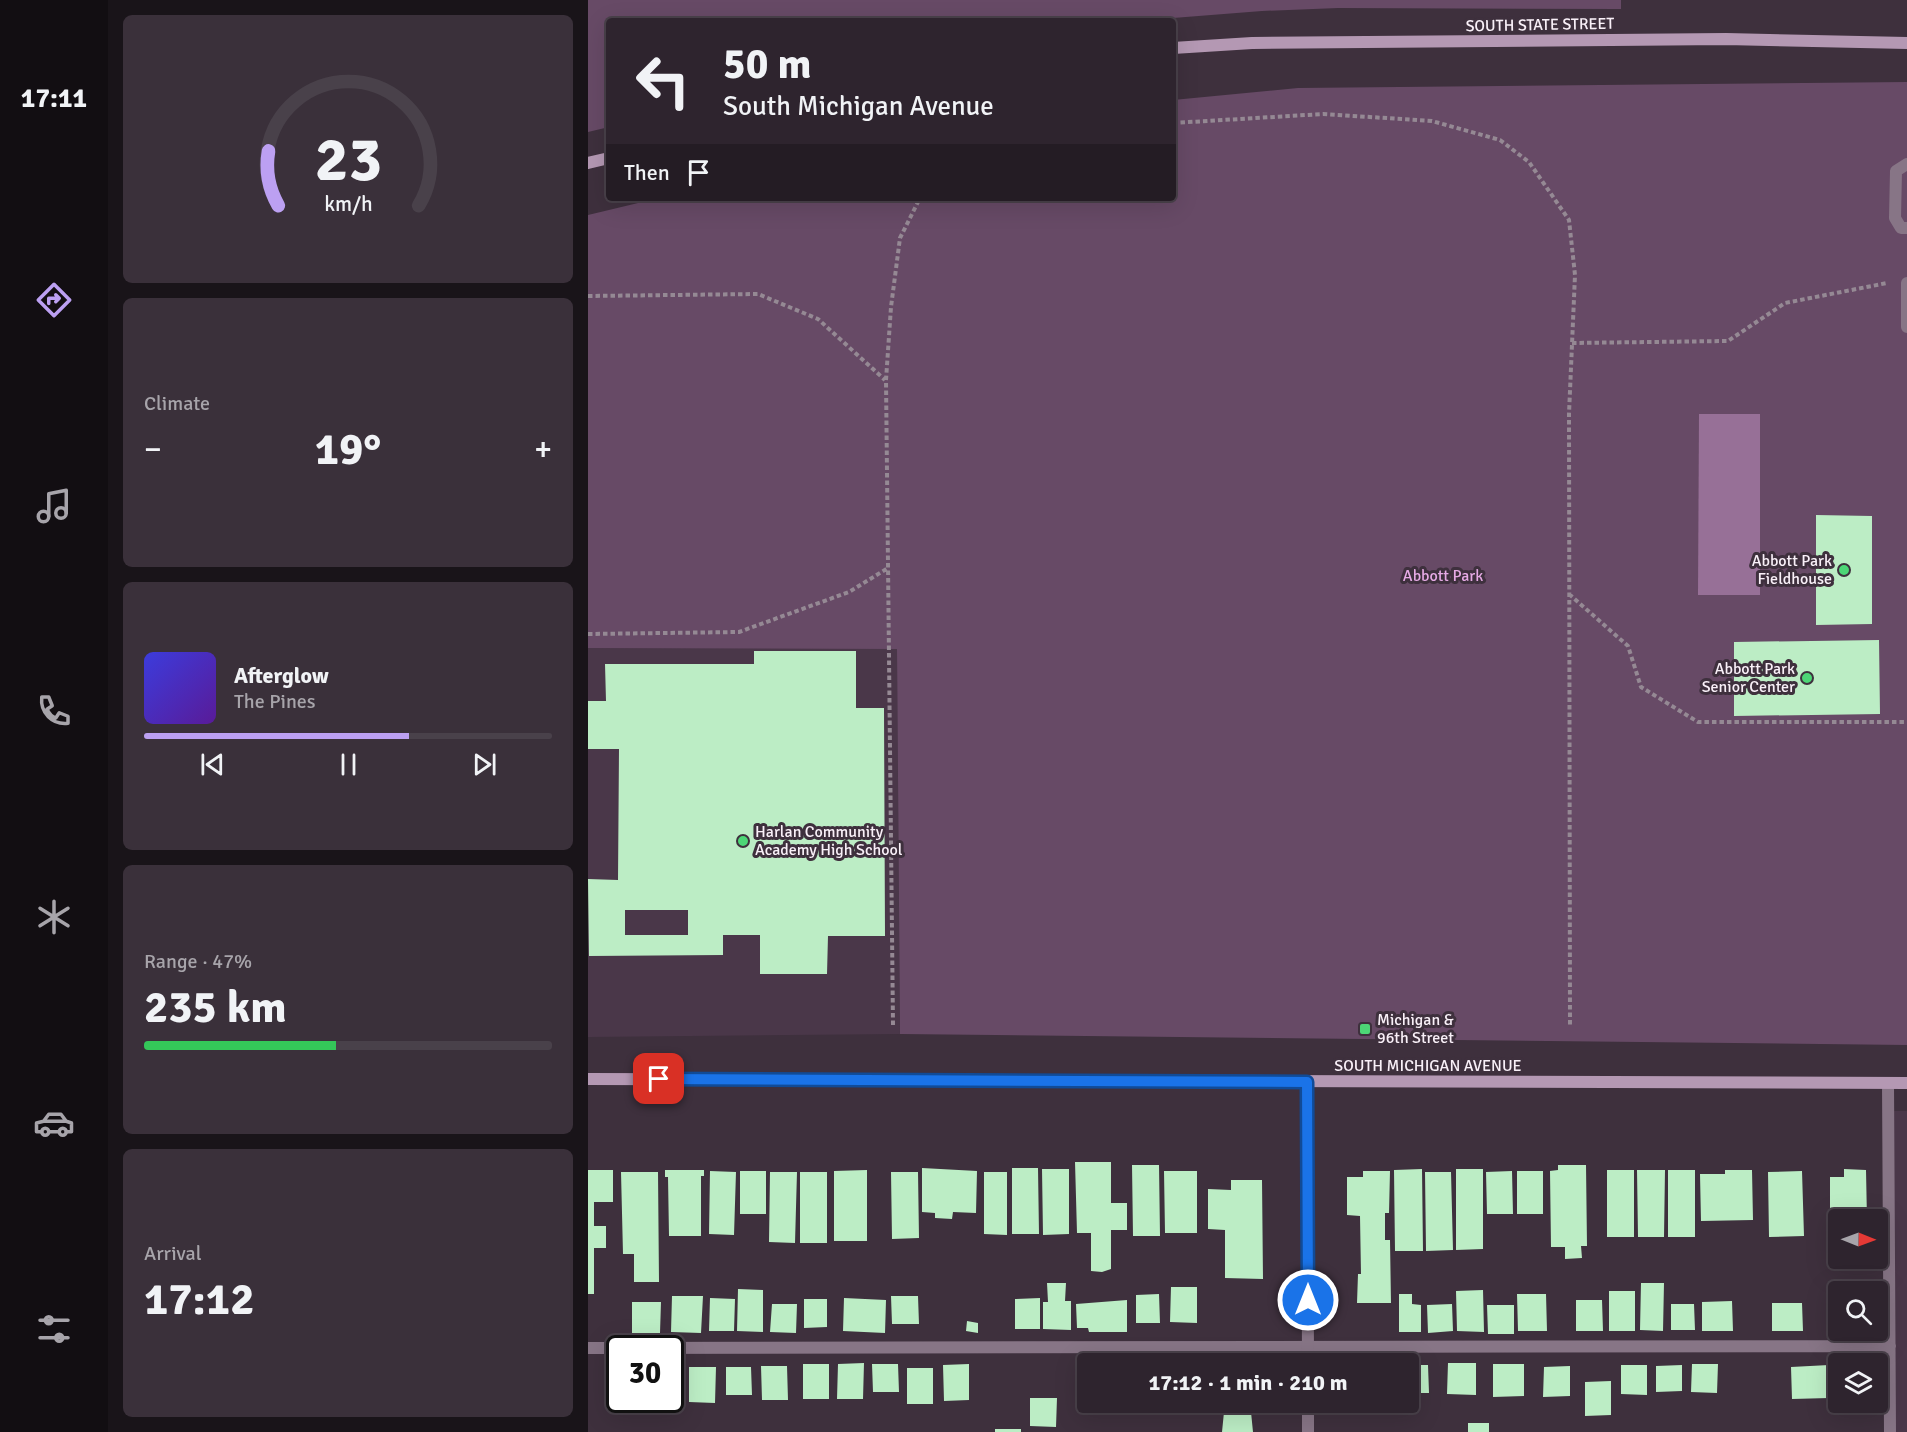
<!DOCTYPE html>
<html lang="en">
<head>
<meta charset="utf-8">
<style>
  body { margin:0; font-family:Signika,sans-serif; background:#3a303a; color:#f1f3f6; height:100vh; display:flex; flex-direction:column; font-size:22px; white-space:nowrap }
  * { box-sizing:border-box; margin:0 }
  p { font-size:20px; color:#a7a4aa }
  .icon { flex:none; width:33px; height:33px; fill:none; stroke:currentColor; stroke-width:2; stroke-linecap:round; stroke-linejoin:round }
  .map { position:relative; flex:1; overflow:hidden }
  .sheet { display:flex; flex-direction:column; gap:15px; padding:15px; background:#191419; width:480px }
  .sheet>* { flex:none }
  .hud { position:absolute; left:18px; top:18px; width:570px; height:183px; border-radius:6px; box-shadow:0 6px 24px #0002,0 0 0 2px #49414a; background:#2e242e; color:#f1f3f6; overflow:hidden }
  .needle { width:39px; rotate:91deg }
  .controls { position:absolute; left:1240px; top:1209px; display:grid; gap:12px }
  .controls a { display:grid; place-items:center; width:60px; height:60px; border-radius:6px; background:#2e242e; box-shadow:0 6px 24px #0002,0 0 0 2px #49414a; font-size:30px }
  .speed { position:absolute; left:18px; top:1335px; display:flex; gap:12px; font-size:30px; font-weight:700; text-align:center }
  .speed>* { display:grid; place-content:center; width:78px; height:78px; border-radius:50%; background:#2e242e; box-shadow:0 6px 24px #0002,0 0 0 2px #49414a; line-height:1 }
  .speed .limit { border:3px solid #111; border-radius:9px; background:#fff; color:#111 }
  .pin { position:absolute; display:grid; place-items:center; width:51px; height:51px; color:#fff; margin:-26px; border-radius:12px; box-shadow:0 3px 9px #0006 }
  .me { position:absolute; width:66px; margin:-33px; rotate:0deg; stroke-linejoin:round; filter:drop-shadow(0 0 4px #0008) }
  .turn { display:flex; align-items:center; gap:21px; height:126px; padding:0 18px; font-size:27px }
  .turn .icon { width:78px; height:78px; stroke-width:2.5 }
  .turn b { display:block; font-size:42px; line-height:51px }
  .then { display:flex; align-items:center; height:57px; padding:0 18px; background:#0003; gap:12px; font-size:22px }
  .big { font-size:45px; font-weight:700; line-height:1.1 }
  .sheet .tile { flex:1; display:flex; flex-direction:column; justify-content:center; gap:9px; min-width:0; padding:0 21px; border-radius:9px; background:#3a303a }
  .sheet .dial { align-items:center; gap:0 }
  .dial svg { height:156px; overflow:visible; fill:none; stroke:#49414a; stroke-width:7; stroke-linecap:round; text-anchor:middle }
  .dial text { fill:#f1f3f6; stroke:none }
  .song { display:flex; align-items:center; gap:18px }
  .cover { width:72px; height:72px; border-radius:9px; background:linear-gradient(135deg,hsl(240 70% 55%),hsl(270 70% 35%)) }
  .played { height:6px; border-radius:3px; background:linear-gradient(90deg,#bca0f2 65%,#49414a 65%) }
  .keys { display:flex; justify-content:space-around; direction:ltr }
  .heat { display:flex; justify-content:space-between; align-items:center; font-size:33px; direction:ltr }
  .charge { height:9px; border-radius:4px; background:linear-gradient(90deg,#34c759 47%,#49414a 0) }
  .trip { position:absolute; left:489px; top:1353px; width:342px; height:60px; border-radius:6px; background:#2e242e; box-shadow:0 6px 24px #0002,0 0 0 2px #49414a; font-weight:700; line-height:60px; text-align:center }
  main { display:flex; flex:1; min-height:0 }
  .tab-bar { display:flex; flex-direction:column; width:108px; justify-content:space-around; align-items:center; background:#120e12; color:#a7a4aa }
  .tab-bar .icon { width:42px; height:42px }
  .tab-bar .current { color:#bca0f2 }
  .tab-bar b { font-size:27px; color:#f1f3f6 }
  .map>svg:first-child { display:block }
  .built { fill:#4a3749 }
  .green { fill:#674a66 }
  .water { fill:#977097 }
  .building { fill:#bcedc5; fill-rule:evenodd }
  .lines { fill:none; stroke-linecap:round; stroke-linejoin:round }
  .path { stroke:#958994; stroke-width:4; stroke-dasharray:4.5 3; stroke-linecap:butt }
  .lane { stroke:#877586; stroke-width:12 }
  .street { stroke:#877586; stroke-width:12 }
  .secondary { stroke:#b498b3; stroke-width:12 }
  .route-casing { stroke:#114b97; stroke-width:15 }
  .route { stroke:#1a73e8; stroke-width:10 }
  .poi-dot { fill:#4dd676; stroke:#3e303d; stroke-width:2 }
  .labels { text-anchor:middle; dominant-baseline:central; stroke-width:6; stroke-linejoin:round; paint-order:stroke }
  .street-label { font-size:16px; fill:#f9f0f8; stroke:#3e303d }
  .poi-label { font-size:16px; fill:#f9f0f8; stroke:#3e303d; text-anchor:end }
  .park-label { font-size:16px; fill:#e6aae5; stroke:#3e303d }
</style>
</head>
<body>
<main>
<nav class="tab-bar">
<b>17:11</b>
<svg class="icon current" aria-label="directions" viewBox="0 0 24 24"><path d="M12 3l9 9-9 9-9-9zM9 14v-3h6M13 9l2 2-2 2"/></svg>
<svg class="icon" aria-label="music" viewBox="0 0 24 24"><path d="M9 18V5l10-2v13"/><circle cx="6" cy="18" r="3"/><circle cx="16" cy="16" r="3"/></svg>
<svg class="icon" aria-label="phone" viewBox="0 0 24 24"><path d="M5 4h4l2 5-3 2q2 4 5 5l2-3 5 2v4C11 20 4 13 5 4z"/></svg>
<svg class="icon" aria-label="climate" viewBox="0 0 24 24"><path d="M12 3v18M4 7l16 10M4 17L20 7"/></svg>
<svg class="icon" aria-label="car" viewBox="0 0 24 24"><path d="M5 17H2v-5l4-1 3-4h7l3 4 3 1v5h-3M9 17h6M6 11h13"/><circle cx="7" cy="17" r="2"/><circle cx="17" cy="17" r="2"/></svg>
<svg class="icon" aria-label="filters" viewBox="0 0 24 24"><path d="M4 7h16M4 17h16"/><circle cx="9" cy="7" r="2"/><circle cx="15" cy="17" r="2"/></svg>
</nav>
<section class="sheet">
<div class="tile dial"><svg viewBox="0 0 100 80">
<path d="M14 69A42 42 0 1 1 86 69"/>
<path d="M14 69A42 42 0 0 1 9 41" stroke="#bca0f2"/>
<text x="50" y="56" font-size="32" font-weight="700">23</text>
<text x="50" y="72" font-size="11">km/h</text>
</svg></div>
<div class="tile"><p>Climate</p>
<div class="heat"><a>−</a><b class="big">19°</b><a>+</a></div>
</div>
<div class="tile">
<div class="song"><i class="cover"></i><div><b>Afterglow</b><p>The Pines</p></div></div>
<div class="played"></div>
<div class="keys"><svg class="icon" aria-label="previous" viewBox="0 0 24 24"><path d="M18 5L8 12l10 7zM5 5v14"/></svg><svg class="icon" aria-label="pause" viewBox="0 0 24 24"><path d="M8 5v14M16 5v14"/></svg><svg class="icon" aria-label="next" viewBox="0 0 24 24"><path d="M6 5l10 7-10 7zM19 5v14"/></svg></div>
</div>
<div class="tile"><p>Range · 47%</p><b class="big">235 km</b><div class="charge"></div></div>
<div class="tile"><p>Arrival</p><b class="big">17:12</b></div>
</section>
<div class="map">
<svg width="1319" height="1432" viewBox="0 0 1319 1432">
  <rect width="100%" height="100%" fill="#3e303d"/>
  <path class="built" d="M0,648h309l3,386 -312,3z
    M1297,1111h22v321h-20z"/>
  <path class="green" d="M0,0h1033v9l-283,-1 -76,3 -127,10h-526v106l-21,5z
    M1319,82v963l-1007,-11 -3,-385 -309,-1v-433l71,-17h514v-98l125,-12z"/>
  <path class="water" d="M1111,414h61v181h-62z"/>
  <path class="building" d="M1228,515l56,1v108l-56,1z
    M1291,640l1,74 -146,2v-74z
    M166,651h102v57h28l1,228h-57l-1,38h-67v-39h-37v20l-134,1 -1,-77 30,1 1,-131h-31v-48h18l-1,-37h149zM37,910h63v25h-63z
    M487,1162h36v41h16v27h-16v39l-9,3 -11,-1v-38h-14z
    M544,1165h27l1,71h-27z
    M970,1165h28l1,81h-6l1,12 -17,1v-12h-14l-1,-76 8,-1z
    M334,1168l55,3 -1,42 -23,-1 -1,7 -17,-1v-5l-13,-1z
    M424,1168h26l1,66h-27z
    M454,1169h27v65l-26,1z
    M834,1169l1,82h-28l-1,-81z
    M868,1169h27v80l-27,1z
    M1256,1169l22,1 1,50h-28v29h-9v-72h14z
    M0,1170h25v32h-19v24h12v22h-12v46h-6z
    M77,1170h39v6h-3v60h-32l-1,-59h-3z
    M279,1170v71h-33v-70z
    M1019,1170h27v67h-27z
    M1049,1170h28l-1,67h-26z
    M1080,1170h27v67h-27z
    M1137,1170h27l1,50 -52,1 -1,-47h25z
    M122,1171l26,1 -2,63 -25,-1z
    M152,1171h26v43h-26z
    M576,1171h33v62h-32z
    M775,1171h27l-1,42h-4v27h5l1,63h-34l1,-29h3l-1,-58 -13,-1v-38h16z
    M924,1171l1,43h-26l-1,-42z
    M929,1171h26v43h-26z
    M1214,1171l2,65 -35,1 -1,-65z
    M33,1172h37l1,110h-25v-28h-11z
    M182,1172h27l-2,71 -26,-1z
    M212,1172h27v71h-27z
    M303,1172h27l1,66 -27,1z
    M396,1172h23v63l-23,-1z
    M837,1172h26l2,78 -27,1z
    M643,1180h31l1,99 -38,-1v-48l-17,-1v-40l23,1z
    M459,1283h19l-1,18h6v29l-28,-1v-27h5z
    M1053,1283h23l-1,48 -23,-1z
    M583,1287h26v36l-27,-1z
    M150,1289l25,1v42l-26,-1z
    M895,1290l1,42 -27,-1 -1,-40z
    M1021,1291h26v40h-26z
    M571,1294l1,29h-24v-28z
    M811,1294h13v10l9,1v27h-22z
    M929,1294h29l1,37h-29z
    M84,1296h31l-2,37 -30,-1z
    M303,1296h27l1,28h-27z
    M122,1298l25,1 -1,32h-25z
    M256,1298l42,2 -1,33 -42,-2z
    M452,1298v31h-25v-30z
    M216,1299h23v28l-23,1z
    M539,1300v32h-38l-1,-4h-11l-1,-24z
    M988,1300h26l1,31h-27z
    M1144,1301l1,30h-31v-29z
    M44,1302h29l-1,31h-28z
    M1184,1303h30l1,28h-31z
    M184,1304h25l-1,29 -26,-1z
    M864,1304l1,27 -25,2 -1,-28z
    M1083,1304h23l1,26h-24z
    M899,1305h27v29h-26z
    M379,1321l11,2v10l-12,-2z
    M489,1362h11v28h-10z
    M1244,1362l7,1v32h-8z
    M29,1363h3v27h-3z
    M276,1363l-1,36h-26l1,-35z
    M860,1363h28v32l-29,-1z
    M215,1364h26v35h-26z
    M284,1364h26l1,28h-26z
    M381,1364v36l-25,1 -1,-36z
    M905,1364h31v32l-31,1z
    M1104,1364h26l-1,29 -26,-1z
    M820,1365h20l1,28h-21z
    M1033,1365h26v30l-26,-1z
    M1094,1365v26l-26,1v-26z
    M1241,1365v33l-37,1 -1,-32z
    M173,1366h26l1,34h-26z
    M982,1366v30l-27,1 1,-30z
    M101,1367h27l-1,36 -26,-1z
    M138,1367h25l1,28h-26z
    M319,1368h26v36h-26z
    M82,1369h9v28h-9z
    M1023,1381v34l-26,1v-34z
    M442,1398h27l-1,29 -26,-1z
    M588,1402h40v5h-40z
    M637,1402h25l3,30h-31z
    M766,1402h32v5h-32z
    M880,1423h21v9h-21z
    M407,1429h26v3h-26z"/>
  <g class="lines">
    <path class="path" d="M585,123l150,-9 109,7 68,19 29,22 40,58 6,55 -6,139 1,613
      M0,296l170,-2 60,25 67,61
      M984,343l156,-2 57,-38 102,-20
      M981,594l59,52 13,41 57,35h209
      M0,634l151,-2 110,-40 39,-24
      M305,1025l-7,-645 5,-73 9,-69 20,-40"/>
    <path class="lane" d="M1319,164l-11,7 -1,47 6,10h6
      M1319,283v44
      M1300,1083l2,349
      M0,1348l1302,-2"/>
    <path class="street" d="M719,1082l1,282
      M720,1402v30"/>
    <path class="secondary" d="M585,48l79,-5 474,-4 181,4
      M0,163l21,-5
      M0,1079l1319,4"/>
  </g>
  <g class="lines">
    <defs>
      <path id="route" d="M71,1079l648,3 1,218"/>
    </defs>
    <use href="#route" class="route-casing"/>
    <use href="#route" class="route"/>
  </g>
  <g class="poi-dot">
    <circle cx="1256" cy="570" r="6"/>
    <circle cx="1219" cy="678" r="6"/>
    <circle cx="155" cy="841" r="6"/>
    <rect x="771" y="1023" width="12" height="12" rx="3"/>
  </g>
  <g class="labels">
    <g class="street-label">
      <text transform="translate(952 25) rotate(-1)">SOUTH STATE STREET</text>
      <text x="840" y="1066">SOUTH MICHIGAN AVENUE</text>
    </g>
    <g class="poi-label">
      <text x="1244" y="561">Abbott Park<tspan x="1244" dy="18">Fieldhouse</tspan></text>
      <text x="1207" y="669">Abbott Park<tspan x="1207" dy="18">Senior Center</tspan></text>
      <text x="167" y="832" text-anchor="start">Harlan Community<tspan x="167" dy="18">Academy High School</tspan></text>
      <text x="789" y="1020" text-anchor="start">Michigan &amp;<tspan x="789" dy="18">96th Street</tspan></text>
    </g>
    <g class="park-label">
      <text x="855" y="576">Abbott Park</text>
    </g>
  </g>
</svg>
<div class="controls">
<a><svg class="needle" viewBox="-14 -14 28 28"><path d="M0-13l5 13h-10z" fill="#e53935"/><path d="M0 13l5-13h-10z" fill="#a7a4aa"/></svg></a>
<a><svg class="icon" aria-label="search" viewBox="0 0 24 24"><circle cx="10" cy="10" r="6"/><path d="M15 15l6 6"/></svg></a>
<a><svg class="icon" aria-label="layers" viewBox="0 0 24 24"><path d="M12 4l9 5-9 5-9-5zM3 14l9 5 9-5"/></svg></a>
</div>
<div class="speed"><div class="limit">30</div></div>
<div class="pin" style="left:71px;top:1079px;background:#d93025"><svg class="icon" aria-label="arrive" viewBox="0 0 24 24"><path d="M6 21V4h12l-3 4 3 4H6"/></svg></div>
<svg class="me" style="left:720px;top:1300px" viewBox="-20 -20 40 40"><circle r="17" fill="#1a73e8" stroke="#fff" stroke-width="3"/><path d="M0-11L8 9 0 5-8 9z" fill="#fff"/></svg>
<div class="trip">17:12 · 1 min · 210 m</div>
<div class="hud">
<div class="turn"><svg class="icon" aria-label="left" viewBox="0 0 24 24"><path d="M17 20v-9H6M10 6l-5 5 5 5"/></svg><div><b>50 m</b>South Michigan Avenue</div></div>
<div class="then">Then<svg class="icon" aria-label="arrive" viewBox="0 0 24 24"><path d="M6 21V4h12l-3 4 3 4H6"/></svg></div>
</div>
</div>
</main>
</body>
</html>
